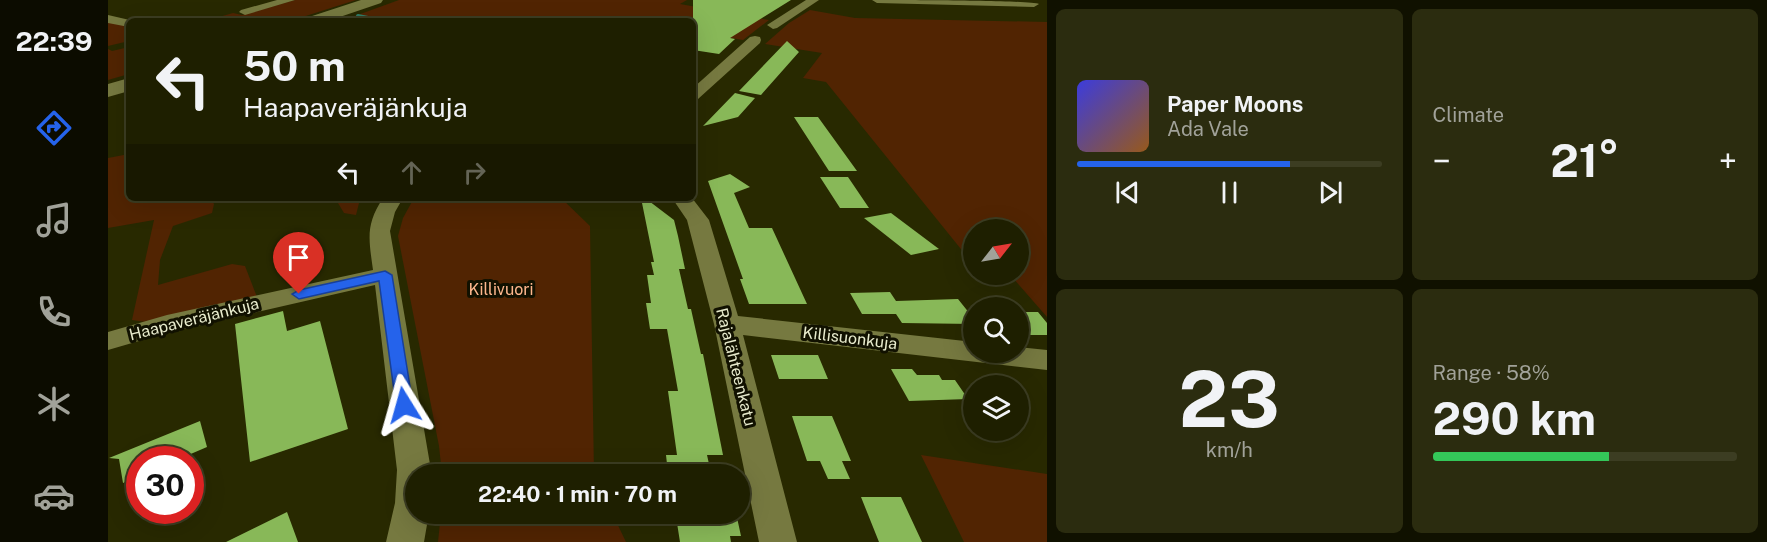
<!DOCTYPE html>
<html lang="en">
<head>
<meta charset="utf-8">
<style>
  body { margin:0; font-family:"Public Sans",sans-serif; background:#2b2c0f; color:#f1f3f6; height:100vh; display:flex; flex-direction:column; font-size:22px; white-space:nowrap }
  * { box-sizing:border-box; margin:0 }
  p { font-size:20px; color:#a1a299 }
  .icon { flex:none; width:33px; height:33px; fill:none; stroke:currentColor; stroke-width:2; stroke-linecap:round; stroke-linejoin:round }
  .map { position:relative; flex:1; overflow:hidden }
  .drawer { display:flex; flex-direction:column; gap:9px; padding:9px; background:#101100; width:720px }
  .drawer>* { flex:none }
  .hud { position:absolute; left:18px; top:18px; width:570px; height:183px; border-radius:9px; box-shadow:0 6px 24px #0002,0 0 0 2px #3c3d22; background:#1e1f00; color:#f1f3f6; overflow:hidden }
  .needle { width:39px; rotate:59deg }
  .tools { position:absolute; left:855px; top:219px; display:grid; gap:12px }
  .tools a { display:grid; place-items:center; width:66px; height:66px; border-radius:50%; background:#1e1f00; box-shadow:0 6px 24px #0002,0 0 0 2px #3c3d22; font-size:30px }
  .speed { position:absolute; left:18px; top:446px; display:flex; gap:12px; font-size:30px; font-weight:700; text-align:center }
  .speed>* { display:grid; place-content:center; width:78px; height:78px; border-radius:50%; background:#1e1f00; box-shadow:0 6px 24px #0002,0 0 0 2px #3c3d22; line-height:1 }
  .speed .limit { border:9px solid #d22; background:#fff; color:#111 }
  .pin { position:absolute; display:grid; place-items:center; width:51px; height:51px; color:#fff; margin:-62px -26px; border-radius:50% 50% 50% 0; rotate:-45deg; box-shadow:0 0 6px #0007 }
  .pin .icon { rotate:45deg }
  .me { position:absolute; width:66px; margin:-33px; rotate:352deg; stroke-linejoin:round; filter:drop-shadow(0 0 4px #0008) }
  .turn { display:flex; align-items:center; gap:21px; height:126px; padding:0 18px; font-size:27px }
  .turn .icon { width:78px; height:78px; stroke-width:2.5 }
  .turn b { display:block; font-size:42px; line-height:51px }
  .lanes { display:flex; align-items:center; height:57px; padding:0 18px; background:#0003; justify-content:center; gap:30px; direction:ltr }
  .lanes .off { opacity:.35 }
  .big { font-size:45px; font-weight:700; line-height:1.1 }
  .drawer .tile { flex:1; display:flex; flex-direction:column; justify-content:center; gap:9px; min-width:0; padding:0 21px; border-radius:9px; background:#2b2c0f }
  .drawer .dial { align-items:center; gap:0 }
  .dial b { font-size:78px; line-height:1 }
  .song { display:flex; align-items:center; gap:18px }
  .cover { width:72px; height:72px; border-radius:9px; background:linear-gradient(135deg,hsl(240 70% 55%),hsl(30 70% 35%)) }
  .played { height:6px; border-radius:3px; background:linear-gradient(90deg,#2563eb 70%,#3c3d22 70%) }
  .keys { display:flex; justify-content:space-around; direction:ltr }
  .heat { display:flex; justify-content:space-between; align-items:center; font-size:33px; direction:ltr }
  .charge { height:9px; border-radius:4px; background:linear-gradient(90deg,#34c759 58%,#3c3d22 0) }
  .drawer .tiles { flex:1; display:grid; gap:9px; grid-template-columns:repeat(2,1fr) }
  .trip { position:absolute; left:297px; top:464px; width:345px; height:60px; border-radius:30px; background:#1e1f00; box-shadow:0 6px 24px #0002,0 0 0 2px #3c3d22; font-weight:700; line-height:60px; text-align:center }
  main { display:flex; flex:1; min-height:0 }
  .tabs { display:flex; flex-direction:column; width:108px; justify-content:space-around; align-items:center; background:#0c0c00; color:#a1a299 }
  .tabs .icon { width:42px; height:42px }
  .tabs .current { color:#2563eb }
  .tabs b { font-size:27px; color:#f1f3f6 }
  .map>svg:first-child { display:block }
  .green { fill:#512402 }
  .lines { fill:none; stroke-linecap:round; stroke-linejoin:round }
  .stream { stroke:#307c66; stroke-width:4 }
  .building { fill:#88b858 }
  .street { fill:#767940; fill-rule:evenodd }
  .secondary { fill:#767940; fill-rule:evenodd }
  .route { fill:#2563eb; stroke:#184099; stroke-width:1.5 }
  .labels { text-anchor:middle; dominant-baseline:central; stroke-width:6; stroke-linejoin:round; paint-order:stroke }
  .park-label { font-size:16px; fill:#feb78d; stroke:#110 }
  .street-label { font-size:16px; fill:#e8ebcd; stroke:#110 }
</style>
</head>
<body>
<main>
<nav class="tabs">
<b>22:39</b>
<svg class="icon current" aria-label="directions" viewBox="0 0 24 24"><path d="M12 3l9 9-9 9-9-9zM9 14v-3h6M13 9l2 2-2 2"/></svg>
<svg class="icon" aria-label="music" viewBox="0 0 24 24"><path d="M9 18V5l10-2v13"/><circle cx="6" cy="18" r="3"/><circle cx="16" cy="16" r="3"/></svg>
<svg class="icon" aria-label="phone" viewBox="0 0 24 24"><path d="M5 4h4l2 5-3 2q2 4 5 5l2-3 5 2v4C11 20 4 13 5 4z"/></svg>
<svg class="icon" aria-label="climate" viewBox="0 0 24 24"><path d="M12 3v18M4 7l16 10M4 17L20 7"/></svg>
<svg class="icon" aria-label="car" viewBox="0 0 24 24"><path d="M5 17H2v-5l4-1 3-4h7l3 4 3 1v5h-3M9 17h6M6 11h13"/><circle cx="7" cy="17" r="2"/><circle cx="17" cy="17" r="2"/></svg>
</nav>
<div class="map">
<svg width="939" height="542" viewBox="0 0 939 542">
  <rect width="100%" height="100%" fill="#282900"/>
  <path class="green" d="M187,0h61l-66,21h-85l28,-8 9,2z
    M291,0h288l-7,4 89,16 -26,20 -50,-8v-11h-352z
    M702,10l45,8 192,4v295l-35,-40 -23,-2 29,-1v-44h-44l-1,34 -147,-182 -23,-4 19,-25 -57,-9 24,-21z
    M0,22l21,4v15l-21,5z
    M21,47v27l-21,6v-31l4,2z
    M21,154v44h81l4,6 -2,9 -39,13 -13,34 -2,25 74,-21 13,2 12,31 -111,25 -14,-2 22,-100 -46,8v-70z
    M227,198h29l-5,5 -3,12 -12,-2z
    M306,198h147l29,28 4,248h-152l-3,-28 -41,-210 5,-18z
    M813,455l126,19v68h-83z
    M333,513h171l14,29h-188z"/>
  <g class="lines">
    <path class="stream" d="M250,16l20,4"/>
  </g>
  <path class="building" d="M585,0h98l-61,38 5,1 -16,15 -26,-4z
    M679,41l12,11 -38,43 -22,-4z
    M627,93l20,5 -17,19 -35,9z
    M686,117h24l39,54h-28z
    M622,174l20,13 -16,6 15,35h23l35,76h-58l-9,-25h3l-35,-98z
    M712,177h28l21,31h-29z
    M533,198h4l29,22 4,16 7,33h-6l9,40h3l10,45h2l20,101h-16l4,18h-43l-2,-18h11l-9,-64h10l-11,-62h-17l-4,-26h5l-4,-28h7l-3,-13h3z
    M783,213l48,36 -28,6 -47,-37z
    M782,292l6,9 62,-2 16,20v5l-72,-1 -6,-9h-34l-12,-21z
    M175,311l4,20 33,-10 28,108 -98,33 -15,-138z
    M910,312h20l9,11v12h-29z
    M663,355h47l10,24h-49z
    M783,369h21l5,6h22l3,5h13l13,19 -59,2z
    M684,416h40l19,45h-9l8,18h-22l-8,-18h-13z
    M92,421l7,26 -28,12h-39v17l-17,7 -4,-24 -10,-1z
    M753,497h40l21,45h-43z
    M179,512l11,30h-72z
    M586,513h42l5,23h-11l1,6h-51l-3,-19 19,-1z"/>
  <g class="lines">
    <path class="street" d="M169,0h18l-50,15 -6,-3 2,-2z
      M698,0h13l-42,28 -4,1 -6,-4z
      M764,0c24,0 157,0 167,4l-5,3 -157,-4z
      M0,15l26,6h-5v6l-21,-4z
      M647,36l5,1 1,3 -1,3 -62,56 -5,2v-13l57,-51z
      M275,198h20l-8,14 -5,19 41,239v4h-15v39h13l-5,29h-38l9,-39 2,-33 -22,-185 -205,47 -62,18v-18l59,-17 206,-45c-4,-30 -8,-45 10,-72z
      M564,198h20l17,22 29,96 236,26v10h44v-5l29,3v20l-304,-35 54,207h-38l-45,-218 -27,-104z"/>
    <path class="secondary" d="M253,0h22l-2,3 -53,18h-24l2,-3z
      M21,78v13l-21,6v-13z"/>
  </g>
  <path class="route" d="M277,271l7,4 21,130 -3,5 -6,2 -6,-2 -2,-5 -17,-124 -80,18 -7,-5 7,-4z"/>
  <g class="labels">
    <g class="park-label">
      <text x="393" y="289">Killivuori</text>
    </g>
    <g class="street-label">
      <text transform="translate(86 319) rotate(-14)">Haapaveräjänkuja</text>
      <text transform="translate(742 338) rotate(7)">Killisuonkuja</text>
      <text transform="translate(628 367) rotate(76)">Rajalähteenkatu</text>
    </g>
  </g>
</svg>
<div class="tools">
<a><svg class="needle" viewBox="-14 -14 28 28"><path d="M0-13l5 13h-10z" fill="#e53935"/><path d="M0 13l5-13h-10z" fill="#a1a299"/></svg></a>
<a><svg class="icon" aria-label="search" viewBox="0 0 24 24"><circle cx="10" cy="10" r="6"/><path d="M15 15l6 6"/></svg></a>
<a><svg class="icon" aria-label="layers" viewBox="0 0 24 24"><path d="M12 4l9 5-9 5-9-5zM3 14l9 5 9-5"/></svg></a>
</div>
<div class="speed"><div class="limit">30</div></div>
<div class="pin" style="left:191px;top:294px;background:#d93025"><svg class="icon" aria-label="arrive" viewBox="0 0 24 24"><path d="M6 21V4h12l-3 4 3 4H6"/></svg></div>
<svg class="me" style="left:296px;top:405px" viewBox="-20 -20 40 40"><path d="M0-17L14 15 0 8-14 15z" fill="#2563eb" stroke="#fff" stroke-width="4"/></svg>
<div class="trip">22:40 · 1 min · 70 m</div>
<div class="hud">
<div class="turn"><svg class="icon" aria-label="left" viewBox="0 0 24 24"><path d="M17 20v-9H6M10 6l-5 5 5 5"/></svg><div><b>50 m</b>Haapaveräjänkuja</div></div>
<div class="lanes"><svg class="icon" aria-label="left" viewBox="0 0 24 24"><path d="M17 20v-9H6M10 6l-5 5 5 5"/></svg><svg class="icon off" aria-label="ahead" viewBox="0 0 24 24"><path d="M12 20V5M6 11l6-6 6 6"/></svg><svg class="icon off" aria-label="right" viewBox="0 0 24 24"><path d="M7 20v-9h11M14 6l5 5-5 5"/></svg></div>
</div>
</div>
<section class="drawer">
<div class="tiles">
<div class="tile">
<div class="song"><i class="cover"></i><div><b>Paper Moons</b><p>Ada Vale</p></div></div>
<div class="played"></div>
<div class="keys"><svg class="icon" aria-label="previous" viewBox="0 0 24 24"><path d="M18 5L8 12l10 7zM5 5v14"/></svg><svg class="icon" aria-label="pause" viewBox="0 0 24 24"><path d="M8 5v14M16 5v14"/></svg><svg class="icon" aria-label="next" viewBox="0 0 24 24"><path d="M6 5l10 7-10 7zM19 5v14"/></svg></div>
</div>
<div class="tile"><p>Climate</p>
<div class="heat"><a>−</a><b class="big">21°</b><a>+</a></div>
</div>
<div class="tile dial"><b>23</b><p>km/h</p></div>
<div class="tile"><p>Range · 58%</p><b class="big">290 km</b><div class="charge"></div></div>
</div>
</section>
</main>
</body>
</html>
